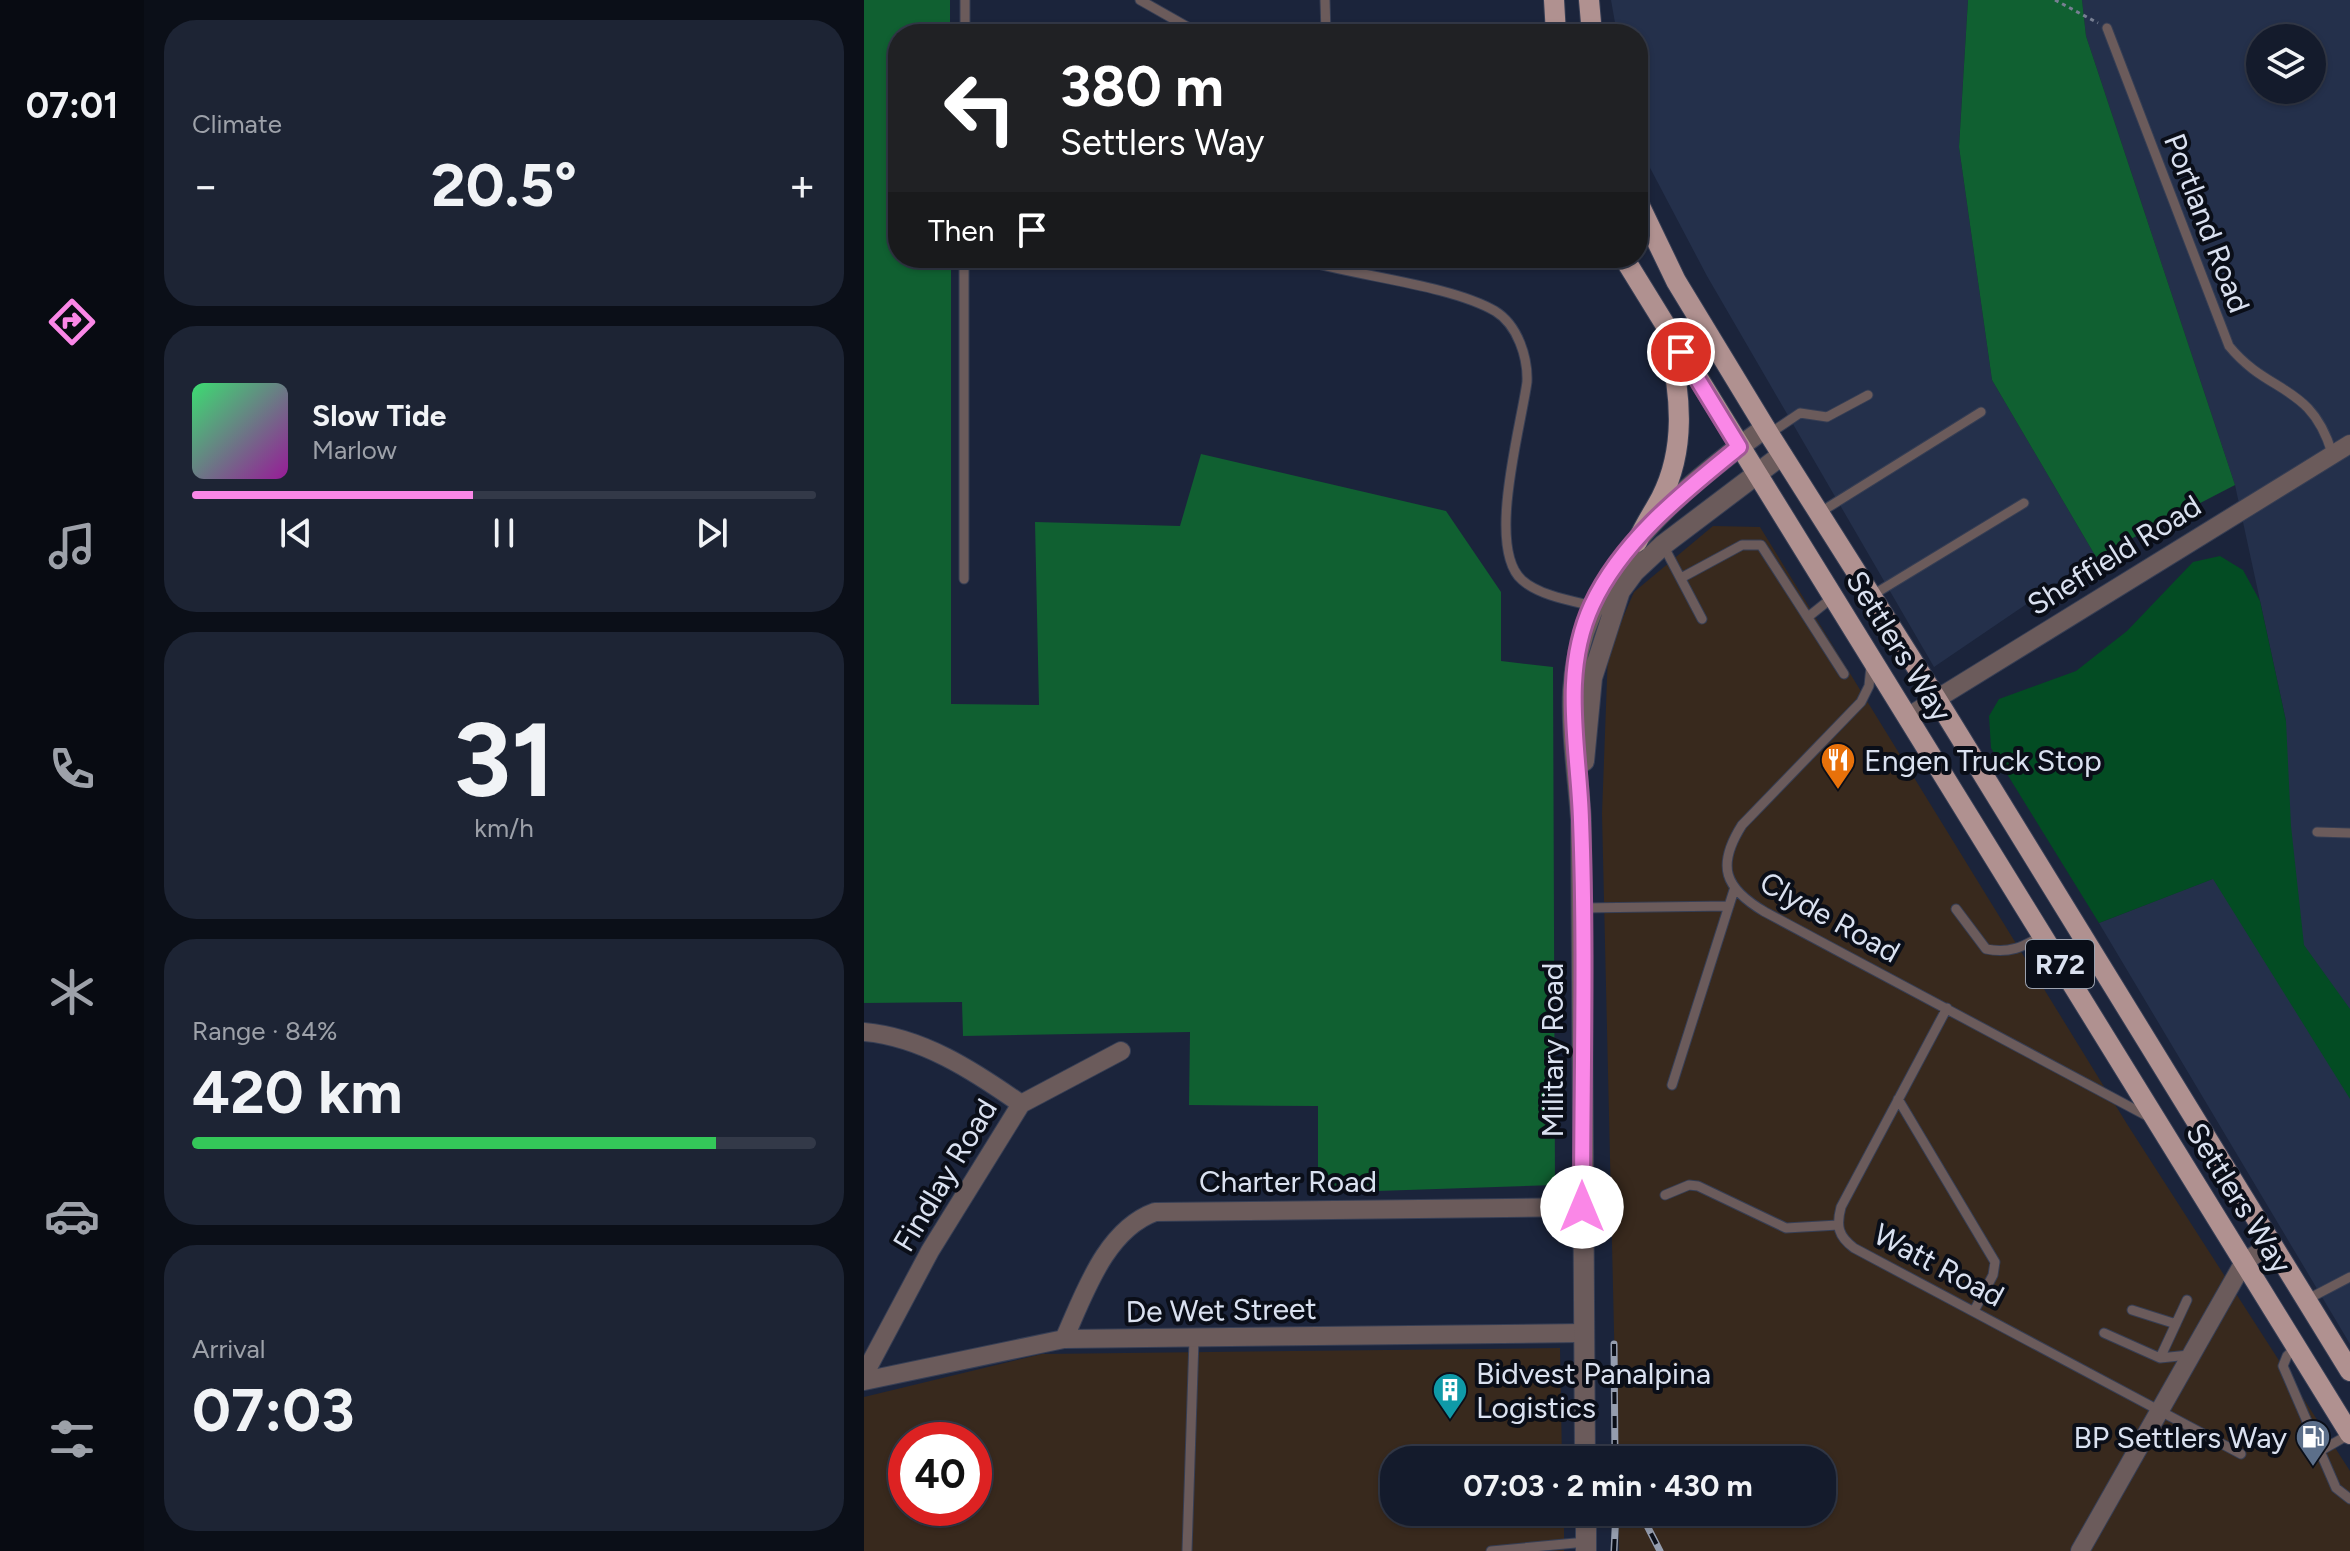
<!DOCTYPE html>
<html lang="en">
<head>
<meta charset="utf-8">
<style>
  body { margin:0; font-family:Figtree,sans-serif; background:#1d2434; color:#f1f3f6; height:100vh; display:flex; flex-direction:column; font-size:30px; white-space:nowrap }
  * { box-sizing:border-box; margin:0 }
  p { font-size:26px; color:#9da1a9 }
  .icon { flex:none; width:44px; height:44px; fill:none; stroke:currentColor; stroke-width:2; stroke-linecap:round; stroke-linejoin:round }
  .map { position:relative; flex:1; overflow:hidden }
  .panel { display:flex; flex-direction:column; gap:20px; padding:20px; background:#0b0f18; width:720px }
  .panel>* { flex:none }
  .banner { position:absolute; left:24px; top:24px; width:760px; height:244px; border-radius:32px; box-shadow:0 2px 6px #0004,0 0 0 2px #333948; background:#202124; color:#fff; overflow:hidden }
  .buttons { position:absolute; left:1382px; top:24px; display:grid; gap:16px }
  .buttons a { display:grid; place-items:center; width:80px; height:80px; border-radius:50%; background:#141b2c; box-shadow:0 2px 6px #0004,0 0 0 2px #333948; font-size:40px }
  .speed { position:absolute; left:24px; top:1422px; display:flex; gap:16px; font-size:40px; font-weight:700; text-align:center }
  .speed>* { display:grid; place-content:center; width:104px; height:104px; border-radius:50%; background:#141b2c; box-shadow:0 2px 6px #0004,0 0 0 2px #333948; line-height:1 }
  .speed .limit { border:12px solid #d22; background:#fff; color:#111 }
  .pin { position:absolute; display:grid; place-items:center; width:68px; height:68px; color:#fff; margin:-34px; border:4px solid #fff; border-radius:50%; box-shadow:0 2px 8px #0007 }
  .me { position:absolute; width:88px; margin:-44px; rotate:0deg; stroke-linejoin:round; filter:drop-shadow(0 0 6px #0008) }
  .turn { display:flex; align-items:center; gap:28px; height:168px; padding:0 40px; font-size:36px }
  .turn .icon { width:104px; height:104px; stroke-width:2.5 }
  .turn b { display:block; font-size:56px; line-height:68px }
  .then { display:flex; align-items:center; height:76px; padding:0 40px; background:#0003; gap:16px; font-size:30px }
  .big { font-size:60px; font-weight:700; line-height:1.1 }
  .panel .card { flex:1; display:flex; flex-direction:column; justify-content:center; gap:12px; min-width:0; padding:0 28px; border-radius:32px; background:#1d2434 }
  .panel .dial { align-items:center; gap:0 }
  .dial b { font-size:104px; line-height:1 }
  .song { display:flex; align-items:center; gap:24px }
  .cover { width:96px; height:96px; border-radius:12px; background:linear-gradient(135deg,hsl(140 70% 55%),hsl(300 70% 35%)) }
  .played { height:8px; border-radius:4px; background:linear-gradient(90deg,#fa87e7 45%,#333948 45%) }
  .keys { display:flex; justify-content:space-around; direction:ltr }
  .heat { display:flex; justify-content:space-between; align-items:center; font-size:44px; direction:ltr }
  .charge { height:12px; border-radius:6px; background:linear-gradient(90deg,#34c759 84%,#333948 0) }
  .trip { position:absolute; left:516px; top:1446px; width:456px; height:80px; border-radius:32px; background:#141b2c; box-shadow:0 2px 6px #0004,0 0 0 2px #333948; font-weight:700; line-height:80px; text-align:center }
  main { display:flex; flex:1; min-height:0 }
  .tab-bar { display:flex; flex-direction:column; width:144px; justify-content:space-around; align-items:center; background:#080b12; color:#9da1a9 }
  .tab-bar .icon { width:56px; height:56px }
  .tab-bar .active { color:#fa87e7 }
  .tab-bar b { font-size:36px; color:#f1f3f6 }
  .map>svg:first-child { display:block }
  .built { fill:#24304b; fill-rule:evenodd }
  .industrial { fill:#38291d; fill-rule:evenodd }
  .green { fill:#034c23 }
  .forest { fill:#106031 }
  .lines { fill:none; stroke-linecap:round; stroke-linejoin:round }
  .service-casing { stroke:#363e54; stroke-width:11 }
  .minor-casing { stroke:#363e54; stroke-width:20 }
  .tertiary-casing { stroke:#363e54; stroke-width:22 }
  .primary-casing { stroke:#363e54; stroke-width:22 }
  .path { stroke:#777f92; stroke-width:3; stroke-dasharray:4 4; stroke-linecap:butt }
  .service { stroke:#6b5b5b; stroke-width:9 }
  .minor { stroke:#6b5b5b; stroke-width:18 }
  .tertiary { stroke:#6b5b5b; stroke-width:20 }
  .primary { stroke:#b09190; stroke-width:20 }
  .rail-casing { stroke:#959dae; stroke-width:7 }
  .rail { stroke:#0a0e18; stroke-width:4; stroke-dasharray:12; stroke-linecap:butt }
  .route-casing { stroke:#a25896; stroke-width:20 }
  .route { stroke:#fa87e7; stroke-width:14 }
  .labels { text-anchor:middle; dominant-baseline:central; stroke-width:8; stroke-linejoin:round; paint-order:stroke }
  .shield { fill:#0a0e18; stroke:#9ca2af; stroke-width:2 }
  .shield-label { font-size:28px; font-weight:bold; fill:#dae1f0 }
  .street-label { font-size:30px; fill:#dae1f0; stroke:#0a0e18 }
  .poi-label { font-size:30px; fill:#dae1f0; stroke:#0a0e18; text-anchor:start }
</style>
</head>
<body>
<main>
<nav class="tab-bar">
<b>07:01</b>
<svg class="icon active" aria-label="directions" viewBox="0 0 24 24"><path d="M12 3l9 9-9 9-9-9zM9 14v-3h6M13 9l2 2-2 2"/></svg>
<svg class="icon" aria-label="music" viewBox="0 0 24 24"><path d="M9 18V5l10-2v13"/><circle cx="6" cy="18" r="3"/><circle cx="16" cy="16" r="3"/></svg>
<svg class="icon" aria-label="phone" viewBox="0 0 24 24"><path d="M5 4h4l2 5-3 2q2 4 5 5l2-3 5 2v4C11 20 4 13 5 4z"/></svg>
<svg class="icon" aria-label="climate" viewBox="0 0 24 24"><path d="M12 3v18M4 7l16 10M4 17L20 7"/></svg>
<svg class="icon" aria-label="car" viewBox="0 0 24 24"><path d="M5 17H2v-5l4-1 3-4h7l3 4 3 1v5h-3M9 17h6M6 11h13"/><circle cx="7" cy="17" r="2"/><circle cx="17" cy="17" r="2"/></svg>
<svg class="icon" aria-label="filters" viewBox="0 0 24 24"><path d="M4 7h16M4 17h16"/><circle cx="9" cy="7" r="2"/><circle cx="15" cy="17" r="2"/></svg>
</nav>
<section class="panel">
<div class="card"><p>Climate</p>
<div class="heat"><a>−</a><b class="big">20.5°</b><a>+</a></div>
</div>
<div class="card">
<div class="song"><i class="cover"></i><div><b>Slow Tide</b><p>Marlow</p></div></div>
<div class="played"></div>
<div class="keys"><svg class="icon" aria-label="previous" viewBox="0 0 24 24"><path d="M18 5L8 12l10 7zM5 5v14"/></svg><svg class="icon" aria-label="pause" viewBox="0 0 24 24"><path d="M8 5v14M16 5v14"/></svg><svg class="icon" aria-label="next" viewBox="0 0 24 24"><path d="M6 5l10 7-10 7zM19 5v14"/></svg></div>
</div>
<div class="card dial"><b>31</b><p>km/h</p></div>
<div class="card"><p>Range · 84%</p><b class="big">420 km</b><div class="charge"></div></div>
<div class="card"><p>Arrival</p><b class="big">07:03</b></div>
</section>
<div class="map">
<svg width="1486" height="1551" viewBox="0 0 1486 1551">
  <rect width="100%" height="100%" fill="#1b243b"/>
  <path class="built" d="M747,0h357l-9,147 33,233 104,177 -162,110 -227,-391 -69,-131v-111h-21z
    M1218,0h268v1344l-251,-421 113,-44 74,-158 -51,-236 -149,-449zM1396,38h52v52h-52z"/>
  <path class="industrial" d="M849,526l47,1 367,597 223,347v80h-731l-1,-39h204v-52h-205l-15,-646 6,-162 26,-60z
    M696,1348l2,112h-168v52h170v39h-700v-154l178,-43zM42,1440h68v68h-68z"/>
  <path class="green" d="M1356,556l23,14 17,31 26,120 5,105 13,119 46,64v90l-137,-220 -114,44 -108,-175 -2,-32 10,-17 77,-28 51,-40 66,-69z"/>
  <path class="forest" d="M0,0h86v34h-52v224h53v446l88,1 -4,-183 145,4 21,-72 245,57 55,81v69l52,6 2,518 -237,8v-87l-129,-1 1,-73 -227,4 -1,-34 -98,1z
    M1104,0h114l4,36 149,449 -139,72 -104,-177 -33,-233z"/>
  <g class="lines">
    <defs>
      <path id="service" d="M101,0v34
        M276,0l60,34
        M461,0l1,34
        M1243,28l122,318c40,49 82,37 103,107
        M432,258c56,18 152,26 199,53 23,14 33,47 32,71 -6,45 -41,166 -5,198 18,16 51,21 75,27
        M905,434l31,-21 27,4 41,-22
        M955,513l162,-101
        M799,545l39,74
        M817,578l61,-33h19l83,129
        M100,579v-321
        M1007,596l153,-93
        M944,617l25,-20
        M1007,666l-2,20 -8,16 -119,123c-26,41 -18,63 23,87l384,205
        M1453,832l33,1
        M717,908l148,-2
        M1092,909l30,40c23,5 37,-2 57,-14
        M1083,1008l-106,199c-5,19 -3,29 13,41l387,206
        M808,1085l62,-195
        M1034,1099l97,163 -2,13 -19,36
        M801,1195l24,-10 9,1 88,42 52,-3
        M1442,1300l44,-23
        M1268,1310l44,14
        M1240,1333l56,25 29,-3
        M1432,1347l-9,9 -4,10 53,122 14,11
        M1296,1358l27,-58
        M1456,1451l30,-17
        M323,1551l7,-212
        M627,1551l95,-9"/>
      <path id="minor" d="M1045,716l441,-272
        M0,1032c58,5 110,39 157,72
        M200,1339c20,-44 41,-109 91,-127l427,-5
        M0,1375l66,-124 91,-147 100,-53
        M0,1381l200,-42 519,-6
        M1216,1551l164,-289 28,-18"/>
      <path id="tertiary" d="M720,761l8,-83 28,-87 14,-19 29,-27 119,-90
        M721,1460l-4,-641c-3,-43 -10,-85 -8,-129 7,-118 103,-198 192,-262
        M722,1512v39"/>
      <path id="primary" d="M690,0l2,34
        M725,0l3,34
        M774,202l38,79 93,153 167,264 414,673
        M760,258l726,1176
        M773,542c7,-16 16,-29 24,-44 25,-49 20,-103 8,-154"/>
    </defs>
    <use href="#service" class="service-casing"/>
    <use href="#minor" class="minor-casing"/>
    <use href="#tertiary" class="tertiary-casing"/>
    <use href="#primary" class="primary-casing"/>
    <path class="path" d="M1191,0l43,23"/>
    <use href="#service" class="service"/>
    <use href="#minor" class="minor"/>
    <use href="#tertiary" class="tertiary"/>
    <use href="#primary" class="primary"/>
    <defs>
      <path id="rail" d="M750,1344l1,116
        M776,1512l20,39
        M750,1551l2,-39"/>
    </defs>
    <use href="#rail" class="rail-casing"/>
    <use href="#rail" class="rail"/>
  </g>
  <g class="lines">
    <defs>
      <path id="route" d="M718,1207c0,-128 4,-258 -1,-387 -2,-71 -21,-146 11,-215 30,-65 93,-114 147,-158l-58,-95"/>
    </defs>
    <use href="#route" class="route-casing"/>
    <use href="#route" class="route"/>
  </g>
  <defs>
    <symbol id="restaurant-pin" viewBox="-11 -11 22 30"><path d="M0 17L-7.5 6A9.5 9.5 0 1 1 7.5 6Z" fill="#e8710a" stroke="#0a0e18"/><path d="M-5-6h1v4h1v-4h1v4h1v-4h1v5L-1.5 .5V6h-2V.5L-5-1ZM5-6V6H3V1.5H1.5Q1.5-4 5-6Z" fill="#fff"/></symbol>
    <symbol id="building-pin" viewBox="-11 -11 22 30"><path d="M0 17L-7.5 6A9.5 9.5 0 1 1 7.5 6Z" fill="#0f9aa8" stroke="#0a0e18"/><path d="M-4-6H4V6H1V3H-1V6H-4ZM-2.5-4.3h1.7v1.8h-1.7ZM.8-4.3h1.7v1.8H.8ZM-2.5-1h1.7V.8h-1.7ZM.8-1h1.7V.8H.8Z" fill="#fff"/></symbol>
    <symbol id="fuel-pin" viewBox="-11 -11 22 30"><path d="M0 17L-7.5 6A9.5 9.5 0 1 1 7.5 6Z" fill="#5c6f8a" stroke="#0a0e18"/><path d="M-5.5-6h7V0h2V4h1.3V-2.5L3-4.5l.8-.8L6-3V5H2.5V1h-1V6h-7ZM-4.2-4.7v3.2H.2V-4.7Z" fill="#fff"/></symbol>
  </defs>
  <g fill-rule="evenodd">
    <use href="#restaurant-pin" x="954" y="740" width="40" height="54"/>
    <use href="#building-pin" x="566" y="1370" width="40" height="54"/>
    <use href="#fuel-pin" x="1429" y="1417" width="40" height="54"/>
  </g>
  <g class="labels">
    <rect class="shield" x="1162" y="940" width="68" height="48" rx="6"/>
    <g class="shield-label">
      <text x="1196" y="964">R72</text>
    </g>
    <g class="street-label">
      <text transform="translate(1343 223) rotate(69)">Portland Road</text>
      <text transform="translate(1250 555) rotate(-32)">Sheffield Road</text>
      <text transform="translate(1035 646) rotate(58)">Settlers Way</text>
      <text transform="translate(966 917) rotate(29)">Clyde Road</text>
      <text transform="translate(688 1050) rotate(-90)">Military Road</text>
      <text transform="translate(81 1175) rotate(-59)">Findlay Road</text>
      <text x="424" y="1181">Charter Road</text>
      <text transform="translate(1375 1198) rotate(58)">Settlers Way</text>
      <text transform="translate(1075 1265) rotate(28)">Watt Road</text>
      <text transform="translate(357 1310) rotate(-1)">De Wet Street</text>
    </g>
    <g class="poi-label">
      <text x="1000" y="760">Engen Truck Stop</text>
      <text x="612" y="1373">Bidvest Panalpina<tspan x="612" dy="34">Logistics</tspan></text>
      <text x="1423" y="1437" text-anchor="end">BP Settlers Way</text>
    </g>
  </g>
</svg>
<div class="buttons">
<a><svg class="icon" aria-label="layers" viewBox="0 0 24 24"><path d="M12 4l9 5-9 5-9-5zM3 14l9 5 9-5"/></svg></a>
</div>
<div class="speed"><div class="limit">40</div></div>
<div class="pin" style="left:817px;top:352px;background:#d93025"><svg class="icon" aria-label="arrive" viewBox="0 0 24 24"><path d="M6 21V4h12l-3 4 3 4H6"/></svg></div>
<svg class="me" style="left:718px;top:1207px" viewBox="-20 -20 40 40"><circle r="19" fill="#fff"/><path d="M0-13L10 11 0 6-10 11z" fill="#fa87e7"/></svg>
<div class="trip">07:03 · 2 min · 430 m</div>
<div class="banner">
<div class="turn"><svg class="icon" aria-label="left" viewBox="0 0 24 24"><path d="M17 20v-9H6M10 6l-5 5 5 5"/></svg><div><b>380 m</b>Settlers Way</div></div>
<div class="then">Then<svg class="icon" aria-label="arrive" viewBox="0 0 24 24"><path d="M6 21V4h12l-3 4 3 4H6"/></svg></div>
</div>
</div>
</main>
</body>
</html>
